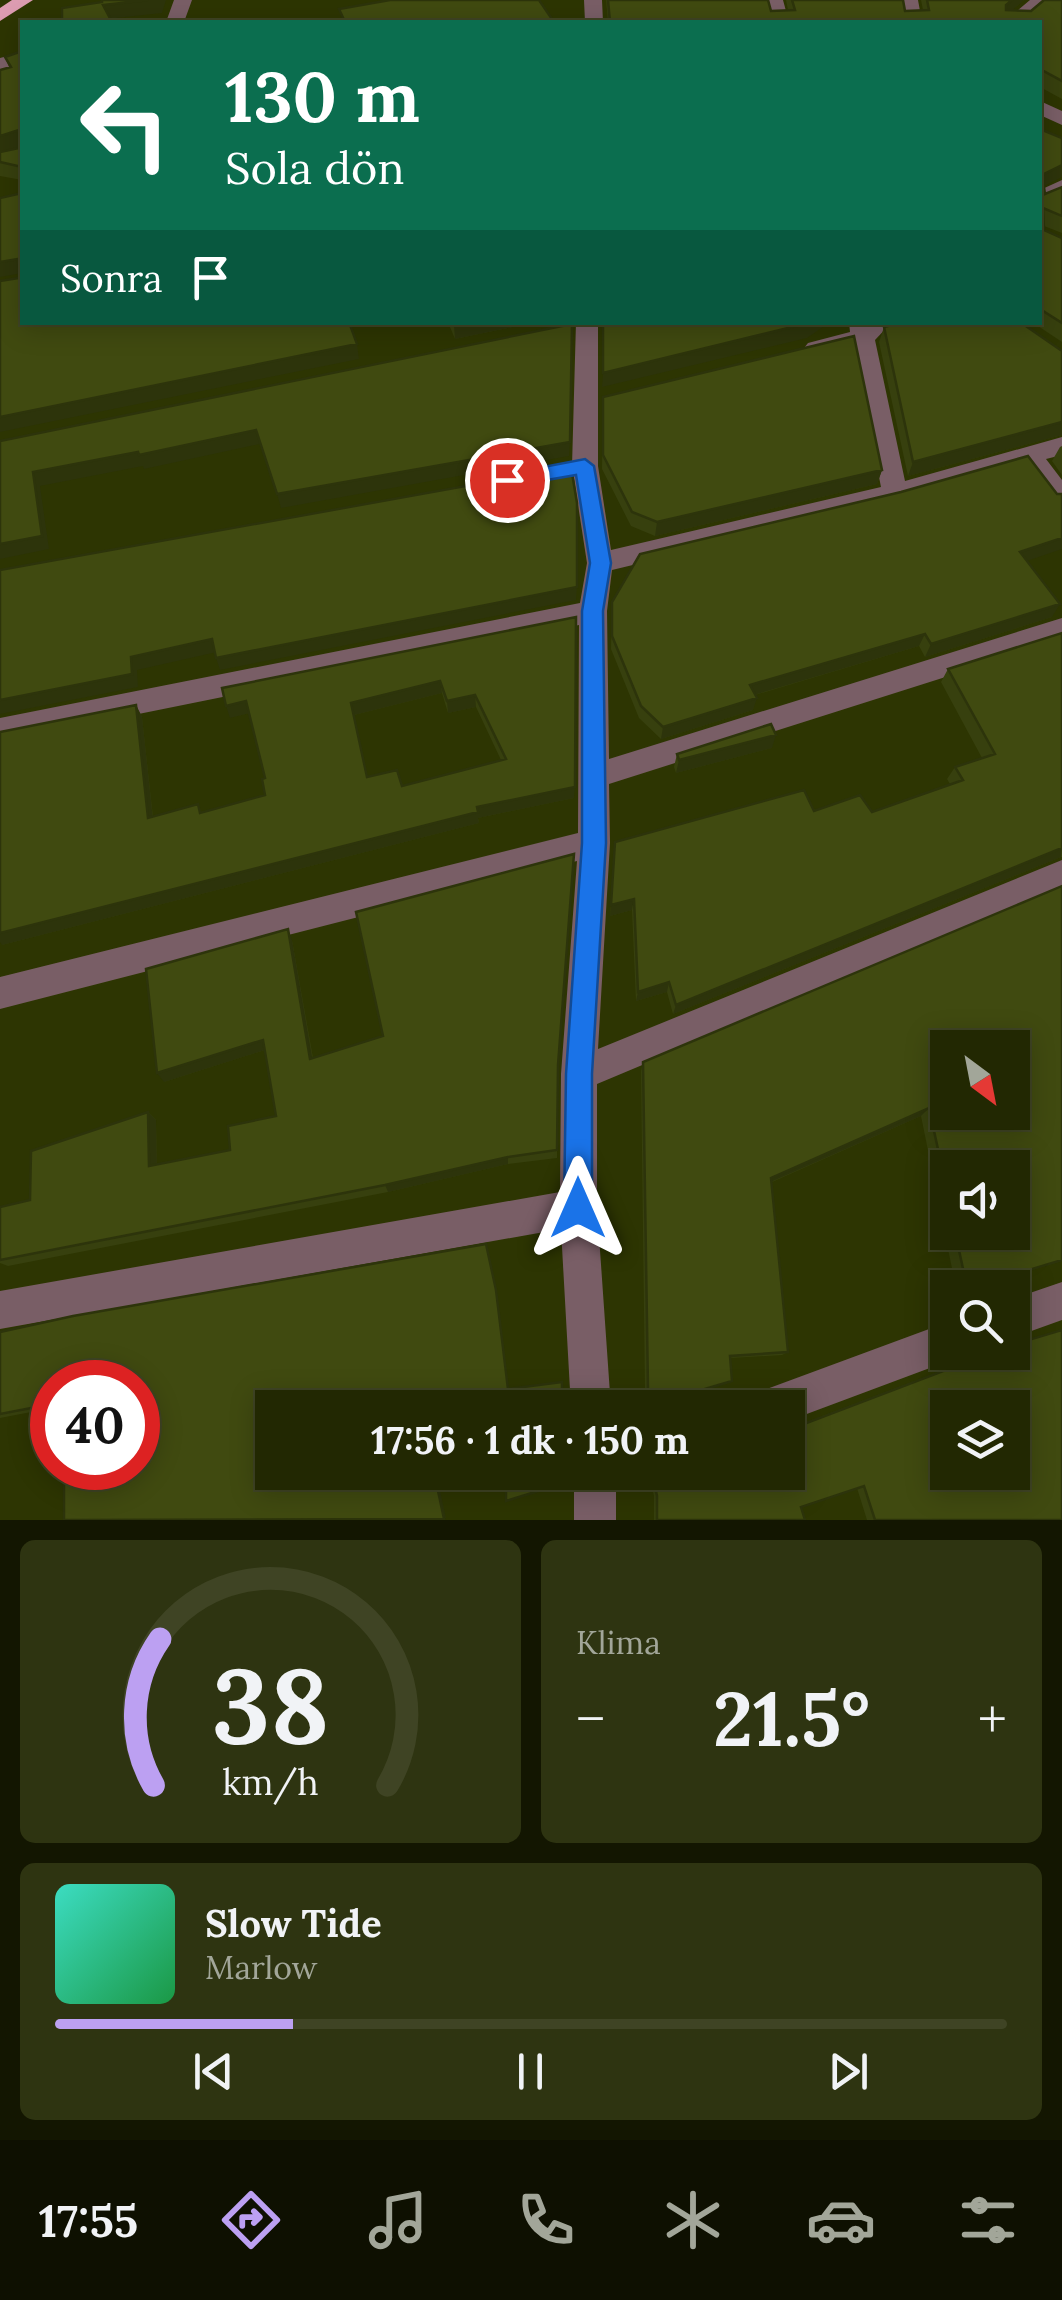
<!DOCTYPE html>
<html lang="tr">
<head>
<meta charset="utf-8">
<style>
  body { margin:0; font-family:Lora,serif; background:#2e3411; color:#f1f3f6; height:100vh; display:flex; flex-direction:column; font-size:38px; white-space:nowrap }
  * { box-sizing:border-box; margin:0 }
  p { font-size:32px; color:#a2a699 }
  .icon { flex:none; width:55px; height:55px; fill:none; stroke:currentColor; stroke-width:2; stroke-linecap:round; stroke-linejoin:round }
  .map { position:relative; height:1520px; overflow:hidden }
  .details { display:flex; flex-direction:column; gap:20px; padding:20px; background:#131601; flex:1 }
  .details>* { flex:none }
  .guide { position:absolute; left:20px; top:20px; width:1022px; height:305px; border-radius:0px; box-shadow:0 5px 25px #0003,0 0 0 2px #3f4424; background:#0b6e4f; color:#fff; overflow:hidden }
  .needle { width:65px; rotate:148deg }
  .fabs { position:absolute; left:930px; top:1030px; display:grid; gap:20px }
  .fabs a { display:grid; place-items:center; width:100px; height:100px; border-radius:0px; background:#222802; box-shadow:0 5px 25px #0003,0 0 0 2px #3f4424; font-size:50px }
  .speed { position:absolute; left:30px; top:1360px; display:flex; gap:20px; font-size:50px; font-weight:700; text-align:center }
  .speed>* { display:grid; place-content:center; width:130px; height:130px; border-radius:50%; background:#222802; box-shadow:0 5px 25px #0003,0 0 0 2px #3f4424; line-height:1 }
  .speed .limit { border:15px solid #d22; background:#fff; color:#111 }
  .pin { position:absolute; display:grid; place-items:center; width:85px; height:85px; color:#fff; margin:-42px; border:5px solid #fff; border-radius:50%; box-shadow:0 2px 10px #0007 }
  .me { position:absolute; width:110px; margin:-55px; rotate:0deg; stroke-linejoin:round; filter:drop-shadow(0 0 8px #0008) }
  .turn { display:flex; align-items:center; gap:35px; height:210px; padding:0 40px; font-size:45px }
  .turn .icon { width:130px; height:130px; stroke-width:2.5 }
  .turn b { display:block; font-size:70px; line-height:85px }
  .then { display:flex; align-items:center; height:95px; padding:0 40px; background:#0003; gap:20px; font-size:38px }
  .big { font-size:75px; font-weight:800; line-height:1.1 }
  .details .card { flex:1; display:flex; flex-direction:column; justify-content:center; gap:15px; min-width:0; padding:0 35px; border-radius:15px; background:#2e3411 }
  .details .dial { align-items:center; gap:0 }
  .dial svg { height:260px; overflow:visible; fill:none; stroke:#3f4424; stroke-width:7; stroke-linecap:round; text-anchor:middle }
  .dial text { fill:#f1f3f6; stroke:none }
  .song { display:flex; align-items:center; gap:30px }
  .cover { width:120px; height:120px; border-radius:15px; background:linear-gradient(135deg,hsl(170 70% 55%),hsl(140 70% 35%)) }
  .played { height:10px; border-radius:5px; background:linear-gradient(90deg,#bca0f2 25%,#3f4424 25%) }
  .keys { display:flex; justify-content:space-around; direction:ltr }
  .heat { display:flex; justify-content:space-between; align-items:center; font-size:55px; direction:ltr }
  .details .tiles { flex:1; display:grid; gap:20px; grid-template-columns:1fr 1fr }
  .card:last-child { grid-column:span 2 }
  .trip { position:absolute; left:255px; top:1390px; width:550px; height:100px; border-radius:0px; background:#222802; box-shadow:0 5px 25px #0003,0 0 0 2px #3f4424; font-weight:800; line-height:100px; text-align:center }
  .dock { display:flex; height:160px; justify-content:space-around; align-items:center; background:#0e1001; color:#a2a699 }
  .dock .icon { width:70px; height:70px }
  .dock .active { color:#bca0f2 }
  .dock b { font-size:45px; color:#f1f3f6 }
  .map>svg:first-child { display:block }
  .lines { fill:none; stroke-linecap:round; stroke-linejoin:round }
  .minor { fill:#795e66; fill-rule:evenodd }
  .highway { fill:#dc9cb1; fill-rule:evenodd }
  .wall { fill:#37400e; fill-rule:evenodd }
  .shaded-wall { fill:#2d340b }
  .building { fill:#404a10; stroke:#2d340b; stroke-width:2.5; fill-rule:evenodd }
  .route { fill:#1a73e8; stroke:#114b97; stroke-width:2.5 }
</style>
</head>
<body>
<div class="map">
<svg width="1062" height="1520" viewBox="0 0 1062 1520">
  <rect width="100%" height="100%" fill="#2d3502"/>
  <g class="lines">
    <path class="minor" d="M174,0h18l-8,22h-18z
      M584,0h18l1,22h-18z
      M765,0h18l6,22h-18z
      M900,0h18l4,22h-18z
      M1030,0h20l-26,22h-20z
      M22,52v12l-22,6v-12z
      M1040,101l22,10v14l-22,-10z
      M1062,180v15l-22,10v-15z
      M576,322h22v144l13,84 270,-63 -28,-141 -37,10 -12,-8 4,-5 42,-11 -1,-10h43l-17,18 30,141 157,-44v18l-16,4 16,21v27l-9,-2 -30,-39 -128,36 -283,68 -5,41 2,148 453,-141v22l-453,144 1,59 -12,206 464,-189v29l-465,195v123l14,201h-40l-10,-179 -561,100v-38l560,-99 1,-118 16,-213 -577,148v-32l578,-144 1,-208 -579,117v-24l580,-115 7,-40 -15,-97z
      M1062,1282v38l-50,18v-39z
      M948,1322v30h15l-1,4 -174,65v-13h-41l6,-14z
      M574,1472h42v48h-42z"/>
    <path class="highway" d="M12,0h21l-33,21v-13z"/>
  </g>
  <path class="wall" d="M606,0h162l3,11 17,-1 -2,-10h117l2,11 18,-1 -2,-10h103l-12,10 19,1 31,-11v99l-22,-12v-65h-432z
    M22,51v129l-22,-4v-106l9,-3 -4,-10z
    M1040,129l5,65 17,-7v46l-18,-7v4l18,8v104l-30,-20h8z
    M448,322h89l-82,17z
    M884,327l178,24v84l-154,41 -29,-134z
    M603,397l279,73 -5,14 -222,52 -24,-10 -29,-57z
    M1062,446v29l-10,-14 8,-14z
    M1057,494l-31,67 26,56 -127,40 -6,-11 -164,49 -2,15 -92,29 -22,-21 -28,-69 1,-47z
    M576,617l-2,181 -96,20 1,5 -477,122 134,-240 6,12 11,100 49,-5 63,-17v-17l-16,-65 -19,5zM442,693l6,20 28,-6 25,53 -99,26 -35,-9 -13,-62z
    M1062,633v224h-1l-388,157 -6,-22 -31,9 -4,-91 -22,6 5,-74 199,-31 58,1 78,-28 -3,-5 8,-12 27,-9 -41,-76 7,-13z
    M772,748l-96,25 -2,-6 3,-13z
    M1062,886v375l-43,13 2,6 -11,4 -26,4h-28l-35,-172 -149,66 16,170 -6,3 -52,3 2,23 -71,22 -16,-12 -4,-320 2,-9zM948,1168l64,64h-64z
    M292,940l21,118 245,9 -1,91 -49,6 -120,28 -380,74 -8,-3v-56l30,-7 118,-88 8,8 1,45 73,-15 46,-34 -11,-66 -101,32z
    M0,1332l508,57 54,19h-290l174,110 -308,-50 -86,-86v26l-52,10z
    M991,1352h21l50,168h-195l-10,-32 -56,19 4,13h-151v-24l-5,-22 10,-2h129v-43z"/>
  <path class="shaded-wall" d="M148,0h18l-4,13 -55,6 -4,-14z
    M1012,0h12l-22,19 4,-14z
    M19,130l3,16 -22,7v-17z
    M1062,165v12l-22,11 2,-13z
    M18,259l4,14 -22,4v-15z
    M465,322h72l-82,17 -1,-14z
    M813,322h17l-23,16 -205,49 1,-14z
    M357,344l2,15 -359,73v-15z
    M1062,422v13l-154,41 5,-14z
    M256,430l4,14 -116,25 -1,-3 -103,20 9,63 -49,10v-15l33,-72z
    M570,442l-1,14 -288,52 -4,-14z
    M882,470l-5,14 -222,52 2,-14z
    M1062,538v11l-50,17 8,-14z
    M577,587l-1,13 -356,70 -4,-12z
    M1060,604l-8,13 -127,40 6,-13z
    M925,634l-6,12 -172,51 3,-12z
    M212,639l5,13 -80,18 1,17 -138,27v-14l131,-43z
    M440,681l2,12 -88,22 -3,-12z
    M475,695l1,12 -28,6 -1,-12z
    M757,698l-4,12 -92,29 2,-12z
    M246,701l4,12 -20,5 -4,-12z
    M136,705l6,12 12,112 -6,-11z
    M776,735l-4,13 -96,25 3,-13z
    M575,787l-1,11 -96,20 1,5 -477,122 -2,-3v-9l477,-126z
    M1062,848l-1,9 -388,157 3,-9z
    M634,899l-2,11 -22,6 1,-11z
    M288,929l4,11 22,128 -4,-9z
    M669,982l-2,10 -31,9 2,-9z
    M263,1040l5,9 -104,33 -7,-9z
    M929,1108l-8,8 -155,68 5,-6z
    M148,1112l8,8 1,53 -8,-7z
    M508,1157v7l-120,28 -3,-7z
    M434,1472h2l10,46 -2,1z"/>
  <path class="building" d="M102,0h46l-45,5 9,17h-50v-14l40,-6z
    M390,0h149l15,22h-209l-6,-13z
    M608,0h160l3,11 24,-1 -3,-10h111l2,11 24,-1 -2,-10h85l-6,5v5l25,1 13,-11h18v81l-22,-12v-47h-430z
    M22,51v116l-22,-5v-10l19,-4v-18l-19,6v-66l11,-3 -6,-10z
    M1040,129l22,9v27l-20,10 3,19 17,-7v29l-19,-8 1,22 18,8v85l-22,-14z
    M22,193v129h327l8,22 -357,73v-136l19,-3 -1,-19 -18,3v-64z
    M603,322h210l-210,51z
    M903,322h117l42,29v71l-149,40 -29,-135z
    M572,324l-2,118 -293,52 -21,-64 -117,25 -1,-3 -105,20 9,64 -42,8v-103z
    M854,336l28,134 -225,52 -25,-10 -29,-57v-58z
    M1028,456l29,38h5v44l-42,14 40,52 -129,40 -6,-10 -175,51 7,13 -94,29 -22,-21 -29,-70v-34l28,-48 261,-62z
    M571,467l6,36v84l-361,71 -4,-19 -81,18 1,17 -132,26v-130z
    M576,617l-1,170 -98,20 1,5 -478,121v-201l136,-27 12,113 50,-14 2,9 65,-18 -3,-16 3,-1 -19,-77 -20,5 -4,-18zM440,681l7,20 28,-6 31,64 -104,27 -5,-16 -30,7 -16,-74z
    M1062,633v215l-386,157 -7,-23 -31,10 -4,-93 -23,6 4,-63 189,-52 10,21 46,-16 12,17 91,-32 -8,-13 40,-13 -47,-85z
    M771,724l5,11 -97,25 -2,-6z
    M574,854l-16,211 -1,85 -49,7 -123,28 -385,75v-53l30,-7 1,-49 117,-39 1,54 81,-16 -2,-24 48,-10 -13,-76 -106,33 -11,-104 142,-40 22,130 73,-23 -27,-124z
    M1062,886v374l-43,13 2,7 -54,7 -12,-55h57v-64h-64v27l-19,-87 -158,70 17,174 -58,4 2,25 -68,20 -16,-12 -5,-327zM948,1048h64v64h-64z
    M486,1244l10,46 12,99 54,-7v26h-290v64h162l10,47 -380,1v-52h74v-86h-86v22l-52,10v-82l73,-16z
    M1062,1330v190h-187l-11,-34 -63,21 4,13h-148v-24l-5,-22 8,-2h128v-42l205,-78h19v-7zM948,1408h64v64h-64z
    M506,1472h56l-1,12 -55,17z"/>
  <path class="route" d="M585,459l9,7 17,97 -8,48 3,232 -14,231v134l-4,9 -10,5 -10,-5 -4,-9 2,-134 16,-231v-232l8,-48 -14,-88 -69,12 -10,-7 10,-6z"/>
</svg>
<div class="fabs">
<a><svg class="needle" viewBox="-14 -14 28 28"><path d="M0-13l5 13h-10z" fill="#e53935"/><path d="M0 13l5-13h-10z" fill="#a2a699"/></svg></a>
<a><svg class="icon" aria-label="sound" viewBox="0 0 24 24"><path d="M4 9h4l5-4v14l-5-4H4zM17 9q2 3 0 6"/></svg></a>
<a><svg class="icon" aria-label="search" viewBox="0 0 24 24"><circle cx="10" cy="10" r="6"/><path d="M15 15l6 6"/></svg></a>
<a><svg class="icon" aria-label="layers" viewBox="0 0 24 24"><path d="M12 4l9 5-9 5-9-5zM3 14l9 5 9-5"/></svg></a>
</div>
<div class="speed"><div class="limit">40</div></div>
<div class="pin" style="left:507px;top:480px;background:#d93025"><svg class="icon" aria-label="arrive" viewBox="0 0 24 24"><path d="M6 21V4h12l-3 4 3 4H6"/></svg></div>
<svg class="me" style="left:578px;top:1208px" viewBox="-20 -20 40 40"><path d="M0-17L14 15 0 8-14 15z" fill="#1a73e8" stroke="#fff" stroke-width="4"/></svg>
<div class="trip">17:56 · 1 dk · 150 m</div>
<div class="guide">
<div class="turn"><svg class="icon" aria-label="left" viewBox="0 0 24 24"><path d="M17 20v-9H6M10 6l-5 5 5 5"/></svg><div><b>130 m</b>Sola dön</div></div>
<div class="then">Sonra<svg class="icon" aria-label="arrive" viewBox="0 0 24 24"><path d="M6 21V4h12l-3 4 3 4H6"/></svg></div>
</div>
</div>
<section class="details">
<div class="tiles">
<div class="card dial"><svg viewBox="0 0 100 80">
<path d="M14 69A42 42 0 1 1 86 69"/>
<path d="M14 69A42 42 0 0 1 16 24" stroke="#bca0f2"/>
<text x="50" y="56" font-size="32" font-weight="700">38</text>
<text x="50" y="72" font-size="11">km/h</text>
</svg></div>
<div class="card"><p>Klima</p>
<div class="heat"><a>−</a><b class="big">21.5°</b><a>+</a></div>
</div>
<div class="card">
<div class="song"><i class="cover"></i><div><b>Slow Tide</b><p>Marlow</p></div></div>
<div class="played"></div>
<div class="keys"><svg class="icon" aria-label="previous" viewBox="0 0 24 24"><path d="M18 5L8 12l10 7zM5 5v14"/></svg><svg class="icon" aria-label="pause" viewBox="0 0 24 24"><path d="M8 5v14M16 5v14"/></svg><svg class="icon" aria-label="next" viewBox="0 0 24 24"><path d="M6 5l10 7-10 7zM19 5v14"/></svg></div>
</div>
</div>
</section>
<nav class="dock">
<b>17:55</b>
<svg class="icon active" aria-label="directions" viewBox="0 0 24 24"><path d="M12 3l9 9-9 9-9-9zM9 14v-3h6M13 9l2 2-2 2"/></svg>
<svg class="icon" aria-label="music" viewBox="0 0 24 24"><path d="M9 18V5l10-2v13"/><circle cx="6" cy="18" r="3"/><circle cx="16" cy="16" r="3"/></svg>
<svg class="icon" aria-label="phone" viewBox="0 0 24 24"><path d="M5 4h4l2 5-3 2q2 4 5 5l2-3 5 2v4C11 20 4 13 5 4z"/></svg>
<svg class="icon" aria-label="climate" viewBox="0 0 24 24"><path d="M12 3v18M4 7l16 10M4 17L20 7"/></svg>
<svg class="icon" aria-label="car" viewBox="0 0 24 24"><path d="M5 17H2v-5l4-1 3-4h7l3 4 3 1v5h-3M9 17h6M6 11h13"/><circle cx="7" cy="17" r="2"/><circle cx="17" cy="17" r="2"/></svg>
<svg class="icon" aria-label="filters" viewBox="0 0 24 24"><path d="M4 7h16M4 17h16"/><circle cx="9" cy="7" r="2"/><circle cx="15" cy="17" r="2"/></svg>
</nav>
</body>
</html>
